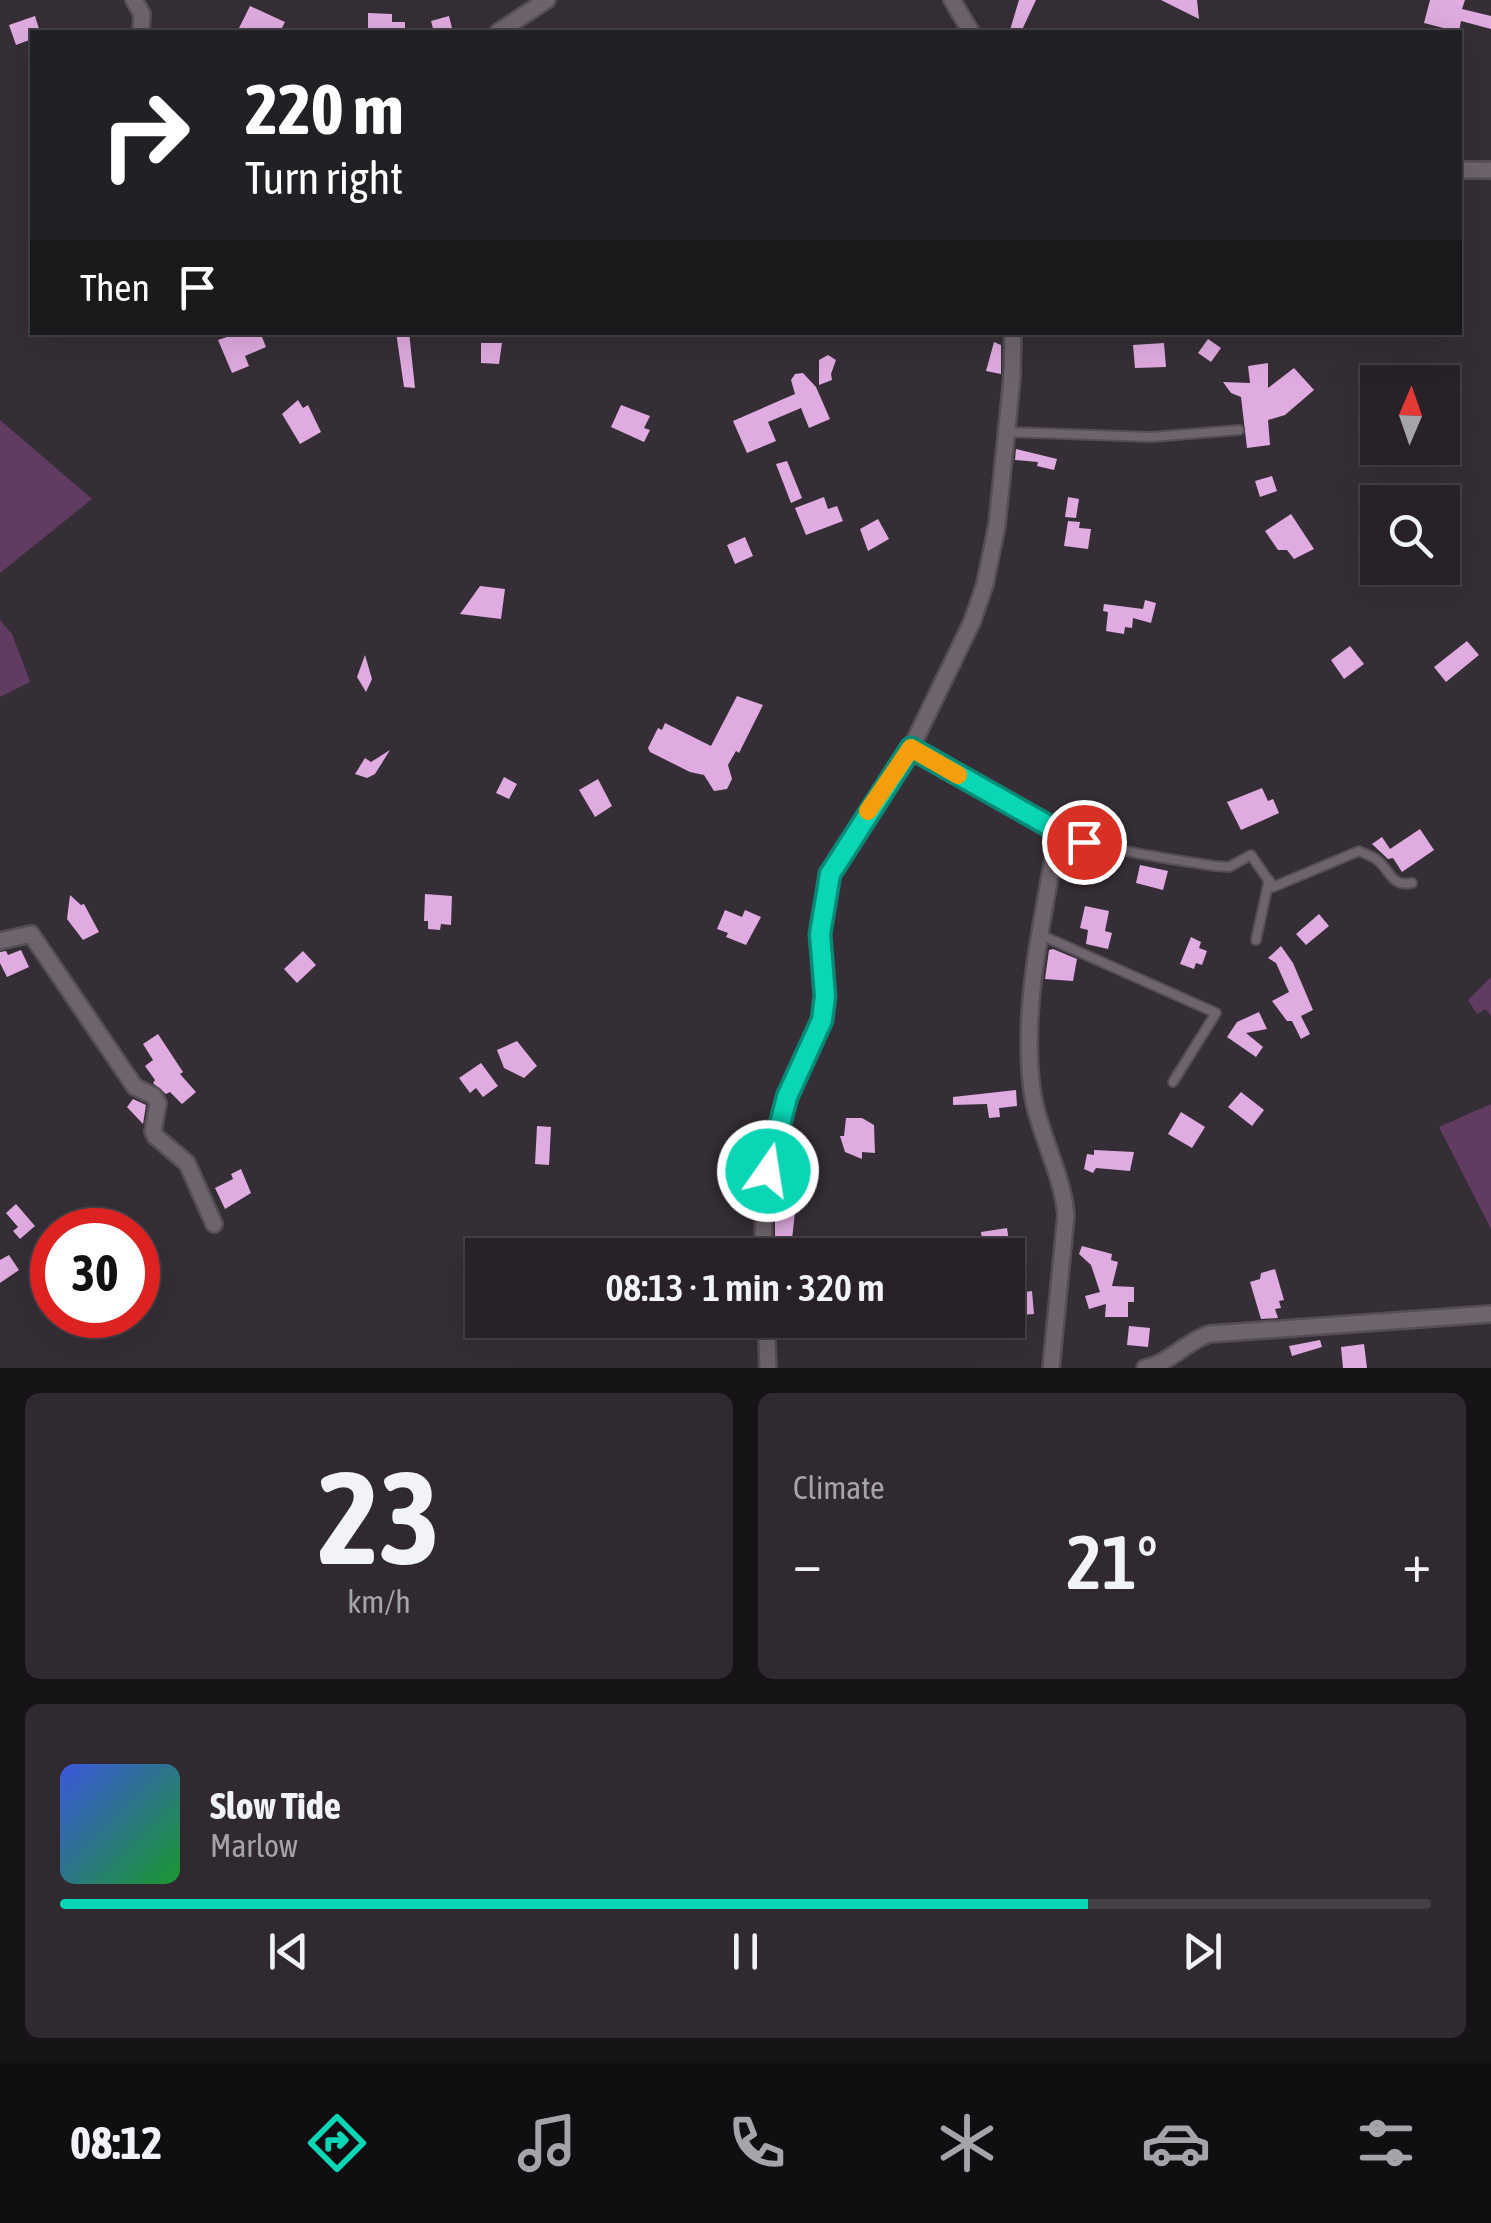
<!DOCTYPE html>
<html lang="en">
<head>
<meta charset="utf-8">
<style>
  body { margin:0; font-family:"Asap Condensed",sans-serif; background:#302a30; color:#f1f3f6; height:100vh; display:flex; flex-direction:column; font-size:38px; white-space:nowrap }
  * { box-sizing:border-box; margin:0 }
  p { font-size:32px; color:#a5a4a8 }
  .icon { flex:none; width:55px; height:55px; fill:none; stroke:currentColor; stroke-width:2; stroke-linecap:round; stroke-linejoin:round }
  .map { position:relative; height:1368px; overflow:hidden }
  .side { display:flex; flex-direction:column; gap:25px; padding:25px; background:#161316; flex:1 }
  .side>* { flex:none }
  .guide { position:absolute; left:30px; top:30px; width:1432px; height:305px; border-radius:0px; box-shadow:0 10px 40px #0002,0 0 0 2px #443f45; background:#202124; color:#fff; overflow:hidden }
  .needle { width:65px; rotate:2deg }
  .controls { position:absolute; left:1360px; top:365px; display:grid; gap:20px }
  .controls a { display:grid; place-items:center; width:100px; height:100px; border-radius:0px; background:#282228; box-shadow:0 10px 40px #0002,0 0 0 2px #443f45; font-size:50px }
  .speed { position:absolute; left:30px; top:1208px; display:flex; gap:20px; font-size:50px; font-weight:700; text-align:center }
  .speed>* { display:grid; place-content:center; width:130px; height:130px; border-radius:50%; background:#282228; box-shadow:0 10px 40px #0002,0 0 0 2px #443f45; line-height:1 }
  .speed .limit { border:15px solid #d22; background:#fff; color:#111 }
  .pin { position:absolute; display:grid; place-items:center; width:85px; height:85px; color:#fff; margin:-42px; border:5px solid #fff; border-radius:50%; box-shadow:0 2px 10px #0007 }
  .me { position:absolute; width:110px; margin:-55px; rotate:13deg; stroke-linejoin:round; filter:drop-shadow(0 0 8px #0008) }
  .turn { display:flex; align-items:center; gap:35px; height:210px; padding:0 50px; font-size:45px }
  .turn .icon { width:130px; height:130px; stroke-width:2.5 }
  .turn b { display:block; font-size:70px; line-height:85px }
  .then { display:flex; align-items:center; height:95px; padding:0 50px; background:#0003; gap:20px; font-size:38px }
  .big { font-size:75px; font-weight:600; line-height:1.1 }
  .side .tile { flex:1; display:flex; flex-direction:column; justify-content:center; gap:15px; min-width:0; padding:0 35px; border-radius:15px; background:#302a30 }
  .side .dial { align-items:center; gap:0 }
  .dial b { font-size:130px; line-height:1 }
  .song { display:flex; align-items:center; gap:30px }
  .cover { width:120px; height:120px; border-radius:15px; background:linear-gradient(135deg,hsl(230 70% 55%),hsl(130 70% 35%)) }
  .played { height:10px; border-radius:5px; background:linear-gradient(90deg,#0ad5b5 75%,#443f45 75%) }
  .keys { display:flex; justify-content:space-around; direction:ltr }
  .heat { display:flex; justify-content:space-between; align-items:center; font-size:55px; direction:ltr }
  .side .tiles { flex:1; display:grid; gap:25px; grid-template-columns:1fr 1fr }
  .tile:last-child { grid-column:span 2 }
  .trip { position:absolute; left:465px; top:1238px; width:560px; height:100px; border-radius:0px; background:#282228; box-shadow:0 10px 40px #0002,0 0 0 2px #443f45; font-weight:600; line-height:100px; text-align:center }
  .dock { display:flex; height:160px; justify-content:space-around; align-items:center; background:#100e10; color:#a5a4a8 }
  .dock .icon { width:70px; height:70px }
  .dock .current { color:#0ad5b5 }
  .dock b { font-size:45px; color:#f1f3f6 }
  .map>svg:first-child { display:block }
  .green { fill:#613c61 }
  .building { fill:#e0abe0 }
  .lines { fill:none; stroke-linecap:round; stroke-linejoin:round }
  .service-casing { stroke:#554e55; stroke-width:12 }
  .minor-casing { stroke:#554e55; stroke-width:20 }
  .service { stroke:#6e646e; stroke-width:8 }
  .minor { stroke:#6e646e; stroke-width:15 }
  .route-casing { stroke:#068a76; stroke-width:25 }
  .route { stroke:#0ad5b5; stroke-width:18 }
  .slow { stroke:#f59e0b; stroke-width:18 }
</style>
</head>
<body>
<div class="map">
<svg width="1491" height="1368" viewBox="0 0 1491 1368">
  <rect width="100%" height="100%" fill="#362e36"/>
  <path class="green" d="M0,420l92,79 -92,74z
    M0,620l12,14 18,48 -30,15z
    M1491,977v39l-5,-7 -9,5 -9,-14z
    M1491,1104v125l-52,-102z"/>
  <path class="building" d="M1019,0h17l-15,32h-3l-8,-2z
    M1161,0h36l2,19z
    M1430,0h35l-3,9 29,7v13l-30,-8 -2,11 -35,-9z
    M250,6l35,16 -5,10 -11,-3 -2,3h-30z
    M368,13l24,1v8h13v10h-37z
    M35,16l5,16h-8v7l-16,6 -7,-20z
    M449,16l4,16h-19l-3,-11z
    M242,332h18l6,15 -21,9 4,10 -17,7 -14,-33z
    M396,332h13l6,56 -11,-1z
    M1208,339l13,9 -10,14 -13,-9z
    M994,342l7,3v29l-15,-3z
    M481,343h21l-3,21 -18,-1z
    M1164,343l2,24 -31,1 -2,-23z
    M828,355l8,5 -5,14 1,6 -13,5v-25z
    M1268,363v25l26,-20 20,22 -29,25 -17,5 2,25 -23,3 -6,-51 -10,-4 -8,-11 27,1 -2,-17z
    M803,373l13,14 14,32 -21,9 -8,-20 -33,14 8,19 -29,12 -14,-32 62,-27 -4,-14 4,-6z
    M298,400l5,8 5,-3 13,27 -21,12 -18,-30z
    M621,405l29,11 -6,12 6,2 -6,12 -33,-15z
    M1016,449l41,10 -3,11 -17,-4 1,-4 -23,-2z
    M787,461l15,37 -11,5 -15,-39z
    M1272,476l5,15 -17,6 -5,-16z
    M824,497l4,12 9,-3 6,15 -37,14 -11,-27z
    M1068,497l11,2 -3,19 -11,-1z
    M1291,514l23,35 -20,10 -7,-9h-9l-13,-19z
    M878,519l11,20 -21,12 -8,-22z
    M1068,521l12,1 -1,6 12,1 -3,20 -24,-3z
    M745,537l8,19 -18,8 -8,-19z
    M480,586l25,3 -4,30 -41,-5z
    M1145,600l11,3 -5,20 -18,-5 -1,10 -7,-1 -1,7 -18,-3 2,-19 -5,-1 1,-7 39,5z
    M1467,641l12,14 -33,27 -12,-15z
    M1350,646l14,18 -20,15 -13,-19z
    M365,655l7,24 -6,13 -9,-15z
    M737,696l26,9 -24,48 -3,-2 -8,14 4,14 -5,10 -13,2 -10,-16 -14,-3 -40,-20 -2,-4 10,-20 4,2 3,-7 46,23z
    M390,750l-15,24 -8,4 -12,-4 10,-16 6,4z
    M504,777l13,7 -8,15 -13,-6z
    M598,779l14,27 -17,11 -16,-27z
    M1262,788l6,13 5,-2 6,14 -38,17 -14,-28z
    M1420,829l14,21 -32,22 -9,-14 -5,1 -16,-15 10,-7 8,12z
    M1140,865l28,6 -5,19 -27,-7z
    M425,894l27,2 -1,29 -10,-1 -1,6 -12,-1v-8h-4z
    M70,895l11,10 3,-1 15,28 -16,8 -16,-21z
    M1085,906l24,5 -4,20 7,2 -4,16 -22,-5 2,-14 -8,-2z
    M725,910l17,7 3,-7 16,7 -15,28 -20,-8 2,-4 -11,-4z
    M1319,914l10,12 -23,19 -10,-11z
    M1191,937l10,5 -2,6 8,3 -5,14 -6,-2 -2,6 -14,-5z
    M1281,946l12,17 20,47 -12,6 9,18 -9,5 -9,-18h-5l-15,-20 17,-9 -13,-29 -8,-5z
    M1053,949l24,10 -4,22 -28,-2 4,-29z
    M21,950l8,17 -22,10 -7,-14v-11l6,-1 2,4z
    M303,951l13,14 -19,18 -13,-14z
    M1259,1012l8,17 -21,4 17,14 -7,10 -29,-20 10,-15z
    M158,1034l25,38 -3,2 16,18 -14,12 -12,-12 -4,2 -13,-11 2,-3 -10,-14 8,-6 -10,-16z
    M517,1041l20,25 -13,12 -20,-10 -7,-18z
    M481,1063l17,23 -15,11 -7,-9 -6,5 -11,-15z
    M1016,1090l1,16 -18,2 1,9 -11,1 -2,-14 -34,1v-8z
    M1241,1092l23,18 -12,16 -24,-19z
    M133,1099l13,6 -3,19 -16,-17z
    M1181,1112l24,15 -13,21 -24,-14z
    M846,1118h16l12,7 1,28 -13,-1v7l-17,-7 -5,-16h4z
    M537,1126l14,1 -2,38 -14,-1z
    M1094,1150l40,2 -4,19 -34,-3 -3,5 -9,-4 3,-15 7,1z
    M241,1169l10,24 -26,16 -10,-21 18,-9 -2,-5z
    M775,1203h21l-4,36h-17z
    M16,1204l19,22 -15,13 -7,-8 5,-4 -12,-14z
    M1007,1228l4,27h-27l-3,-23z
    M1082,1246l30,8 -1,6 7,2 -6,24 22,1v15h-6v15h-23l1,-13 -17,5 -4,-13 15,-4 -9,-27 -12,-11z
    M9,1255l10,15 -19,13v-23z
    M1275,1269l9,31 -5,1 2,7 -6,1 3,9 -17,1 -11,-37 10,-3 1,-6z
    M1032,1291l2,23 -26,2v-22z
    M1129,1326l21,2 -2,19 -21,-2z
    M1320,1340l2,7 -30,9 -3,-10z
    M1364,1344l3,24h-24l-2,-21z"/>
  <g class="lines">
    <defs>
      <path id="service" d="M1007,432l144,5 88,-7
        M1058,831c50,20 105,27 158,35l13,1 22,-12 22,32 86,-36c4,2 15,6 17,8 15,11 14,28 36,24
        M1041,935l175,78 -43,69
        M1256,940l13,-60"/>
      <path id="minor" d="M134,0l8,14 -1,18
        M952,0l19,32
        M498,32l49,-32
        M1460,170h31
        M911,748l147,83c-14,85 -37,173 -26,259 6,43 30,81 34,125l-15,153
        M0,941l31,-7 104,153 19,9 4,7 -5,28 2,5 32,27 27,61
        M763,1255l1,-60 9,-49 14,-49 35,-77 3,-24 -5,-62 10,-60 81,-126 61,-126 13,-38 12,-59 15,-147 1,-46
        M766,1320l2,48
        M1145,1368c25,-5 40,-26 64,-34l282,-20"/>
    </defs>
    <use href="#service" class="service-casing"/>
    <use href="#minor" class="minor-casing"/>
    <use href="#service" class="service"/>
    <use href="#minor" class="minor"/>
  </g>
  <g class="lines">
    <defs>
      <path id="route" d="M768,1171l19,-74 35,-77 3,-24 -5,-62 10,-60 81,-126 147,83 26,11"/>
    </defs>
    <use href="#route" class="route-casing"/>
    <use href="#route" class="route"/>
    <path class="slow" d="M868,811l43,-63 47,27"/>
  </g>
</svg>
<div class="controls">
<a><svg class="needle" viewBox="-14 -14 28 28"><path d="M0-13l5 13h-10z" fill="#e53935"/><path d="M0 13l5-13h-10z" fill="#a5a4a8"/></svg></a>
<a><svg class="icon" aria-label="search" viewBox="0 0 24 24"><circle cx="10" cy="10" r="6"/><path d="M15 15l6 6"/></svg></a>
</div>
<div class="speed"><div class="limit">30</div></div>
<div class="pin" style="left:1084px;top:842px;background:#d93025"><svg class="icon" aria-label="arrive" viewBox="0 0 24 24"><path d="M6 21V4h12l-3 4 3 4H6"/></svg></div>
<svg class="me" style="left:768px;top:1171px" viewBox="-20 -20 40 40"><circle r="17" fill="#0ad5b5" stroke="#fff" stroke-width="3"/><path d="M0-11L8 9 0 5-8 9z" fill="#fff"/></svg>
<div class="trip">08:13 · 1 min · 320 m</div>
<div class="guide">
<div class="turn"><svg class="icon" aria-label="right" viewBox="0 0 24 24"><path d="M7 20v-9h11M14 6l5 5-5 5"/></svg><div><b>220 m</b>Turn right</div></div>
<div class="then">Then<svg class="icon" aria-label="arrive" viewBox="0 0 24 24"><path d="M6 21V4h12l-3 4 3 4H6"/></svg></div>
</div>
</div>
<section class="side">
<div class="tiles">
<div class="tile dial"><b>23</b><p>km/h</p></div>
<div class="tile"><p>Climate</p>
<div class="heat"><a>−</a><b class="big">21°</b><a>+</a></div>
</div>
<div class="tile">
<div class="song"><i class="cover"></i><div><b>Slow Tide</b><p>Marlow</p></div></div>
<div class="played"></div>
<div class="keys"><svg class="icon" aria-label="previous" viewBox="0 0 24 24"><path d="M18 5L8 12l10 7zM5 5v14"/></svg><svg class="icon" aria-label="pause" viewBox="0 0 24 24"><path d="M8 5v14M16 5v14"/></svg><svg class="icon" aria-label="next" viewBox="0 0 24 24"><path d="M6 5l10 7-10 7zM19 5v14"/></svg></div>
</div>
</div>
</section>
<nav class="dock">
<b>08:12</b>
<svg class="icon current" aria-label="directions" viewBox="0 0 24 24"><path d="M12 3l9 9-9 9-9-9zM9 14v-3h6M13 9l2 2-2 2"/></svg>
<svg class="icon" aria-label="music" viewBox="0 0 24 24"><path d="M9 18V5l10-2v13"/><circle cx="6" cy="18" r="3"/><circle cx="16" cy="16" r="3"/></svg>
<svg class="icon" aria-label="phone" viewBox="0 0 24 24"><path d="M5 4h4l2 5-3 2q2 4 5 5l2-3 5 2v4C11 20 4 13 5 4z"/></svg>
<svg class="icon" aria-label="climate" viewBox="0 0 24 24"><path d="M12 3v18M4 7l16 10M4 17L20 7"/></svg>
<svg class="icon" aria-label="car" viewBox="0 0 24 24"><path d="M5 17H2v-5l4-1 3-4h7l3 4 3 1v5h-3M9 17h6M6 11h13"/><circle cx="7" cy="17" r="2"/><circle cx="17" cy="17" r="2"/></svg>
<svg class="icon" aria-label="filters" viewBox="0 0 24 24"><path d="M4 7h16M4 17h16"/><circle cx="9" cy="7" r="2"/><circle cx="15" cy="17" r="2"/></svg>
</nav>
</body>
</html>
